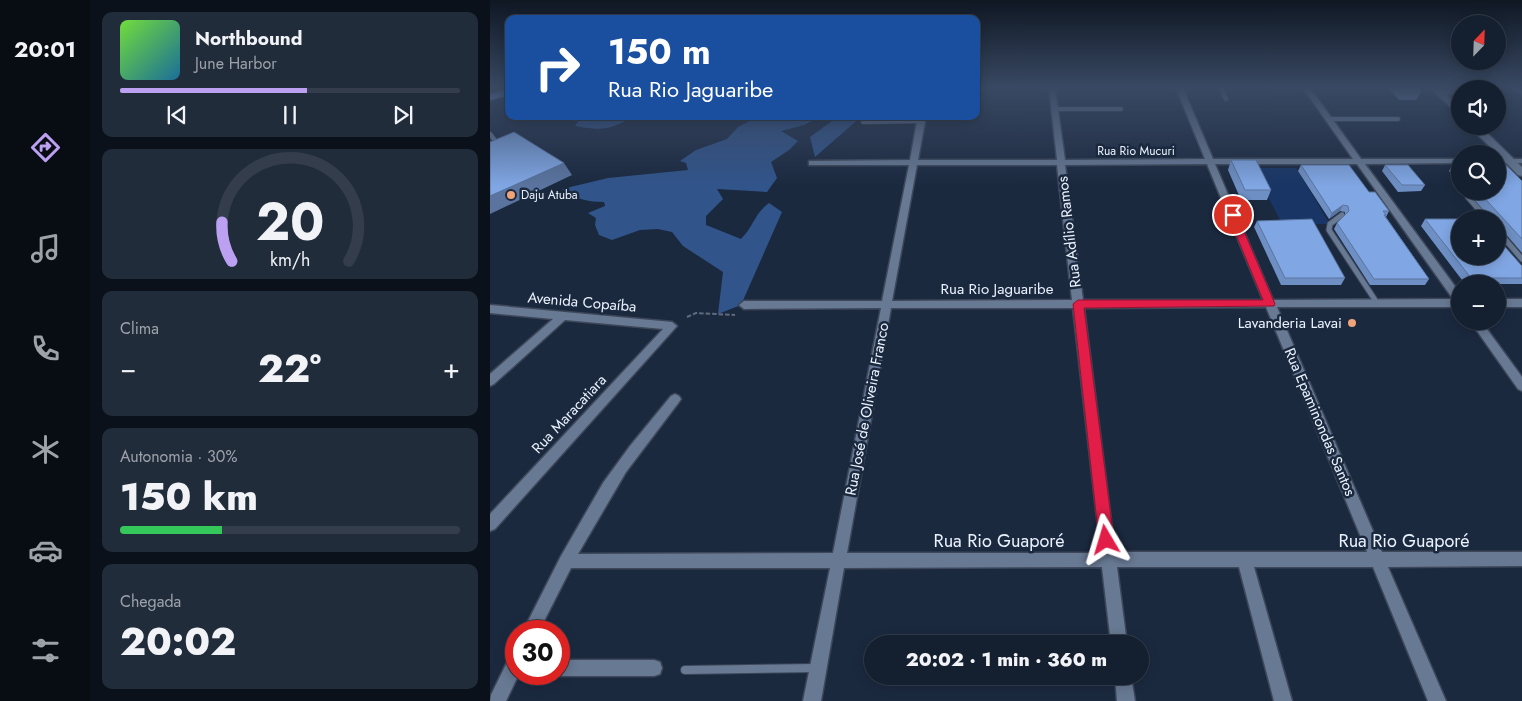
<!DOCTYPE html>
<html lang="pt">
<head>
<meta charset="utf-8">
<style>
  body { margin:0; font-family:Jost,sans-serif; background:#212c3b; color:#f1f3f6; height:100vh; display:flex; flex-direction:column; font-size:19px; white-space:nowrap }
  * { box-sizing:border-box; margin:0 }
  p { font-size:16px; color:#9da2aa }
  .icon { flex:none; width:28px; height:28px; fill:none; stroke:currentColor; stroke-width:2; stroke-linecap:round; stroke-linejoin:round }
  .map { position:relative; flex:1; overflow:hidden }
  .sheet { display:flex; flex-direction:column; gap:12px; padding:12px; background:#0b111a; width:400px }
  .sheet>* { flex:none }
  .hud { position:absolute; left:15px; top:15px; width:475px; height:105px; border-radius:10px; box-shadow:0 2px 12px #0003,0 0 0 1px #333d4b; background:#1a4fa0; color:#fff; overflow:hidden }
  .needle { width:32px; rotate:23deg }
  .fabs { position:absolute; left:961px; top:15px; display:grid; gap:10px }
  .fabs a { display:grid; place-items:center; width:55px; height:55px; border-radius:50%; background:#141f2f; box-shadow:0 2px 12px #0003,0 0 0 1px #333d4b; font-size:25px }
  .speed { position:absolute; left:15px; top:620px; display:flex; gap:10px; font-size:25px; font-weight:700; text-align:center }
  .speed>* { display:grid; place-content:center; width:65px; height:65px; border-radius:50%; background:#141f2f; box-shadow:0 2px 12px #0003,0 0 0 1px #333d4b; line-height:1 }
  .speed .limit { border:8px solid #d22; background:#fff; color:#111 }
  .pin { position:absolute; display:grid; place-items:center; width:42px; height:42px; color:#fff; margin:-21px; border:2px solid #fff; border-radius:50%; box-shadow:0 1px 5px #0007 }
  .me { position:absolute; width:55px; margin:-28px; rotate:353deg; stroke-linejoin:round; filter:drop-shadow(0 0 4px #0008) }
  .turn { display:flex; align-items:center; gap:18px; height:105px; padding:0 20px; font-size:22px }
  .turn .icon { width:65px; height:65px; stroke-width:2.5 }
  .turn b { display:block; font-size:35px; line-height:42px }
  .big { font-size:38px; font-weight:800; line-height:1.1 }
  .sheet .widget { flex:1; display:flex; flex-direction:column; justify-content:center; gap:8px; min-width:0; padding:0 18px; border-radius:10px; background:#212c3b }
  .sheet .dial { align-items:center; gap:0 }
  .dial svg { height:130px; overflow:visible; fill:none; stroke:#333d4b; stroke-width:7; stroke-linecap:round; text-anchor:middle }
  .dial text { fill:#f1f3f6; stroke:none }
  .song { display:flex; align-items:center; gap:15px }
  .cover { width:60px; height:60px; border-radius:8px; background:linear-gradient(135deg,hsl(100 70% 55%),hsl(200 70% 35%)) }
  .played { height:5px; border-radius:2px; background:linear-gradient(90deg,#bca0f2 55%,#333d4b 55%) }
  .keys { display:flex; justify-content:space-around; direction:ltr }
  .heat { display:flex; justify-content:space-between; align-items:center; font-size:28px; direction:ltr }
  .charge { height:8px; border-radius:4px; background:linear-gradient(90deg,#34c759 30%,#333d4b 0) }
  .trip { position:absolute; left:374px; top:635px; width:285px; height:50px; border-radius:25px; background:#141f2f; box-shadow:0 2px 12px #0003,0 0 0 1px #333d4b; font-weight:800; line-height:50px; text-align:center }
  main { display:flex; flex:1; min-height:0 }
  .tab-bar { display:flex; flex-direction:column; width:90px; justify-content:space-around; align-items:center; background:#080c13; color:#9da2aa }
  .tab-bar .icon { width:35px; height:35px }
  .tab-bar .current { color:#bca0f2 }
  .tab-bar b { font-size:22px; color:#f1f3f6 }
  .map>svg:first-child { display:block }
  .green { fill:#183565 }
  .forest { fill:#31548b }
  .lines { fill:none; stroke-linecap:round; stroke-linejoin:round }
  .lane-far2-casing { stroke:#3d4759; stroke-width:5.5 }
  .lane-far1-casing { stroke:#3d4759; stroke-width:7 }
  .lane-casing { stroke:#3d4759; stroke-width:10 }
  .street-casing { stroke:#3d4759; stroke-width:3 }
  .secondary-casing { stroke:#3d4759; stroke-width:3 }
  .highway-casing { stroke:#3d4759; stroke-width:3 }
  .path { stroke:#5f6b7e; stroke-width:2; stroke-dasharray:4.5 2; stroke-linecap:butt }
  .lane-far2 { stroke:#687993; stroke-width:4 }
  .lane-far1 { stroke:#687993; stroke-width:5 }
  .lane { stroke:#687993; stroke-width:8 }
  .street { fill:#687993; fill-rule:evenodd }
  .secondary { fill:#687993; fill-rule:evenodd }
  .highway { fill:#7aadfe; fill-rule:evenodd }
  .wall { fill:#6e8fc3 }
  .shaded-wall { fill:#5a749f }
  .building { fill:#80a6e3; stroke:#5a749f }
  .route { fill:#e11d48; stroke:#92132f }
  .poi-dot { fill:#f0a378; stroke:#1b293f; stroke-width:2 }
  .labels { text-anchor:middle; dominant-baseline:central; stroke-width:5; stroke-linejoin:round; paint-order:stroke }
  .far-street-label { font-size:12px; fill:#eaf2fe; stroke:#1b293f }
  .far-poi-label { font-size:12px; fill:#eaf2fe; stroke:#1b293f; text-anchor:start }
  .street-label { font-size:15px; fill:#eaf2fe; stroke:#1b293f }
  .poi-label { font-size:15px; fill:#eaf2fe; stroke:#1b293f; text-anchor:end }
  .near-street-label { font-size:18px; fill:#eaf2fe; stroke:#1b293f }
</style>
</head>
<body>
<main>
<nav class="tab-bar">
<b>20:01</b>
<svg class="icon current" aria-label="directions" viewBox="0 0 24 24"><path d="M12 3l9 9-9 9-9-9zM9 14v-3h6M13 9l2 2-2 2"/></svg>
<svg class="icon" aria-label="music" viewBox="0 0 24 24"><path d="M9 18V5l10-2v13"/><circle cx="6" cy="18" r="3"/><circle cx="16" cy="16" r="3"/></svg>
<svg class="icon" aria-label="phone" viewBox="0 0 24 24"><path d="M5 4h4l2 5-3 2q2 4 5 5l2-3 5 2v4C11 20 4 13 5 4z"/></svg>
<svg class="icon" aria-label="climate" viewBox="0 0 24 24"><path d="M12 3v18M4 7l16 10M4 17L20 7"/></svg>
<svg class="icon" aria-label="car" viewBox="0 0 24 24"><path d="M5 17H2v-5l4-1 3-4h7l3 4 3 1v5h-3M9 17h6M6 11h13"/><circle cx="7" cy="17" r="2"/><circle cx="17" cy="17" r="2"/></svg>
<svg class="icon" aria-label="filters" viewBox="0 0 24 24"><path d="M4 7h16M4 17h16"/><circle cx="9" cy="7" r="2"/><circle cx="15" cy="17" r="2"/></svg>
</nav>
<section class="sheet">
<div class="widget">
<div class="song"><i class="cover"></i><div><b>Northbound</b><p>June Harbor</p></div></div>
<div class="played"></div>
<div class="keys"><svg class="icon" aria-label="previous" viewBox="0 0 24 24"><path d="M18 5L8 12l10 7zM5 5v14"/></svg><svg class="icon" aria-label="pause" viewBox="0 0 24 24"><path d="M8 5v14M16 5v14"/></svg><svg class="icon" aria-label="next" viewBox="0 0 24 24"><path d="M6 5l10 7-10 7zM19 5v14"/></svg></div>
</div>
<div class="widget dial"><svg viewBox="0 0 100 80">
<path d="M14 69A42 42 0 1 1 86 69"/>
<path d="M14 69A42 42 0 0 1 8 45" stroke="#bca0f2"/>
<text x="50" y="56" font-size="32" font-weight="700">20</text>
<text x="50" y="72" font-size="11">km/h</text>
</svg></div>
<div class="widget"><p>Clima</p>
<div class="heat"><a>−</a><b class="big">22°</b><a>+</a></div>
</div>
<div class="widget"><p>Autonomia · 30%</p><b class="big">150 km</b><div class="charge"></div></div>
<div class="widget"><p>Chegada</p><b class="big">20:02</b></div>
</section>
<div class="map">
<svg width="1032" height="701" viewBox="0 0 1032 701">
  <rect width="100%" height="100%" fill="#1b293f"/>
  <path class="green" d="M763,168h43l34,56h-48z"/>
  <path class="forest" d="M102,116h43c-26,14 -31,15 -60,10l4,-6z
    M277,116h55l-18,9 -23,6 17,10 -9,9 -18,12 6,16 -10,14 -50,-3 6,10 -17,17v9l35,14c13,-13 13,-25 28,-36l13,9 -41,93 -23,9 5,-42 -40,-26 -11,-14 -14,-3 -18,1 -28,10 -13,-5 -4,-10 1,-7 -8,-5 17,-7 -1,-4c-16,0 -29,-3 -42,-13l46,-11 80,-8 -2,-7 -6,-2 16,-11 31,-11 11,-12 16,-8z
    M349,116h23l-47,41 -5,-20z"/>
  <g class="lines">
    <defs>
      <path id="lane-far2" d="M731,88l5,11
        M949,93l11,-1 2,-4
        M564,109h67
        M838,119h70
        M373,122l58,-1
        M0,134l9,12"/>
      <path id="lane-far1" d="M978,197l19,22
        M852,215l-12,9 -1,6 48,73
        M1008,231l24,28"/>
      <path id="lane" d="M195,670l130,-2"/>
      <path id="street" d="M559,88h6l10,72 140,-1 -29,-71h7l30,71h140l-50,-71h7l51,71h99v4l-95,1 95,129v14h-183l105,245h140v14l-134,1 58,134h-18l-55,-134h-119l38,134h-18l-35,-134h-122l10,77h-16l-9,-77 -258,1 -23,133h-18l27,-133h-259l-32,63h-16l38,-75 42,-73 27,-37 41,-50 4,-2 4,2 2,3 -2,3 -53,70 -48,82 255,-1 48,-245 -137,1 -5,-4 5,-4h138l27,-136h-100v-4l101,-1 8,-44h8l-8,44h139zM717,164l56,136h-180l-18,-135zM725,164h142l96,135 -180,1zM427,165h140l15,135 -180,1zM776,307l101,245h-252l-31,-244zM401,308h182l28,245h-254z
        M1023,88h8l1,7z
        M1008,159h24v4h-24z
        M1008,299h24v8h-24z
        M0,305l182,17 5,4 -182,203 -5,2v-17l173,-185 -98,-9 -71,64 -4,2v-12l63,-55 -63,-6z
        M980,321h11l41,56v14l-4,-2z
        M26,654v20h3l-13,27h-16l1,-6 19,-39z
        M69,660h95l6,2 2,6 -2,6 -6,2h-95l-6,-2h6z
        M625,676h16l4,25h-18z"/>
      <path id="secondary" d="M940,88h10l20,20v8z
        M979,126h11l42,41v9l-4,-1z"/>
      <path id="highway" d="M19,89v6l-19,5v-6z"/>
    </defs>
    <use href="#lane-far2" class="lane-far2-casing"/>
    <use href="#lane-far1" class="lane-far1-casing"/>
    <use href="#lane" class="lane-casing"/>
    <use href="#street" class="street-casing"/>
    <use href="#secondary" class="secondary-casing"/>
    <use href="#highway" class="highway-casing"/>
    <path class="path" d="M197,317l9,-4 39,2"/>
    <use href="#lane-far2" class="lane-far2"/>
    <use href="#lane-far1" class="lane-far1"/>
    <use href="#lane" class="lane"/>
    <use href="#street" class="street"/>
    <use href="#secondary" class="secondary"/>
    <use href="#highway" class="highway"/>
  </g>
  <path class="wall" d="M898,88h31l3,3 -6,9h-17z
    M741,160l40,30 -4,10h-26l-13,-30z
    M963,164h7v20l-11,-13z
    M811,165l68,27 20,19 -3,6 43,62 -4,6h-55l-36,-56 3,-6 8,-8v-3l-5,-1 -11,8 -31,-48z
    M895,165l40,20 -4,6 -23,1 -16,-21z
    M1032,181v72l-24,-28v-6h-7l-24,-28h31z
    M935,219l97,47v18h-57l-44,-58z
    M767,221l88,57 -4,7h-60l-27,-58z"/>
  <path class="shaded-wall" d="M74,163l8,12 -82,39v-18z
    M853,205l-3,6 -11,8 3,-6z"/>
  <path class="building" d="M911,88h18l3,3h-19z
    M24,132l50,31 -74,33v-54z
    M741,160h25l15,30h-26z
    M963,164h7v8z
    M1008,164h7l17,17v58l-44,-48h20z
    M811,165h48l20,27h6l14,19h-6l3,4h-2l45,64h-55l-37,-56 12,-12 -1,-5 -5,-1 -11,8z
    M895,165h23l17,20h-23z
    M822,219l33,59h-60l-28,-57z
    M935,219h35v37h38v-17l24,27v12h-51z"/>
  <linearGradient id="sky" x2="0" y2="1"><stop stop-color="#0f1723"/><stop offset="0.47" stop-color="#394963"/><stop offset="1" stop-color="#394963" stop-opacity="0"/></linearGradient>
  <rect width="1032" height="186" fill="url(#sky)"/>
  <path class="route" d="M743,212l4,3 38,89 -1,2 -190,2 30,232 -3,5 -5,2 -5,-2 -2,-5 -26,-236 5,-4h185l-35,-85z"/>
  <g class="poi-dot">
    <circle cx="21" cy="195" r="5"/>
    <circle cx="862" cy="323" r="5"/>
  </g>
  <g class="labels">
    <g class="far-street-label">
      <text x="646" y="151">Rua Rio Mucuri</text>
    </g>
    <g class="far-poi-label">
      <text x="31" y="195">Daju Atuba</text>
    </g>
    <g class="street-label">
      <text transform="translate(579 232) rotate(-97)">Rua Adílio Ramos</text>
      <text x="507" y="289">Rua Rio Jaguaribe</text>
      <text transform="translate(92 302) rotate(5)">Avenida Copaíba</text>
      <text transform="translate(377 409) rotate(-79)">Rua José de Oliveira Franco</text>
      <text transform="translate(79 414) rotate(-47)">Rua Maracatiara</text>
      <text transform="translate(830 422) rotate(67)">Rua Epaminondas Santos</text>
    </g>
    <g class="poi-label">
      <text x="852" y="323">Lavanderia Lavai</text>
    </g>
    <g class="near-street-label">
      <text x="509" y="541">Rua Rio Guaporé</text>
      <text x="914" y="541">Rua Rio Guaporé</text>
    </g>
  </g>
</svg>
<div class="fabs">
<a><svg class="needle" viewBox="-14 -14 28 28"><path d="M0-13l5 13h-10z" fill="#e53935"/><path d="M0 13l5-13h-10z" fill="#9da2aa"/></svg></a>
<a><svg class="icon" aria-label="sound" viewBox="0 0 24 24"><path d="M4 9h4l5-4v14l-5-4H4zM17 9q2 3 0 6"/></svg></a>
<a><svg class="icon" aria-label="search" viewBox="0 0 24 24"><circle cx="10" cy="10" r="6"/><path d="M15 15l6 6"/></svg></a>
<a>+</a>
<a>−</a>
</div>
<div class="speed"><div class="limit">30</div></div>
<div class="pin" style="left:743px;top:215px;background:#d93025"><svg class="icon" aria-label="arrive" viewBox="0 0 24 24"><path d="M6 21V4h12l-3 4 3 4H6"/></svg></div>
<svg class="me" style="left:616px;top:540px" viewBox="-20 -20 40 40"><path d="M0-17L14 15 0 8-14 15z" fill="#e11d48" stroke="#fff" stroke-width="4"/></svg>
<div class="trip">20:02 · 1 min · 360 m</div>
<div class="hud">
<div class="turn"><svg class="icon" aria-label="right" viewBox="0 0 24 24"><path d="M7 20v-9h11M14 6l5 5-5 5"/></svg><div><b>150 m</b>Rua Rio Jaguaribe</div></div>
</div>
</div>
</main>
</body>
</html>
